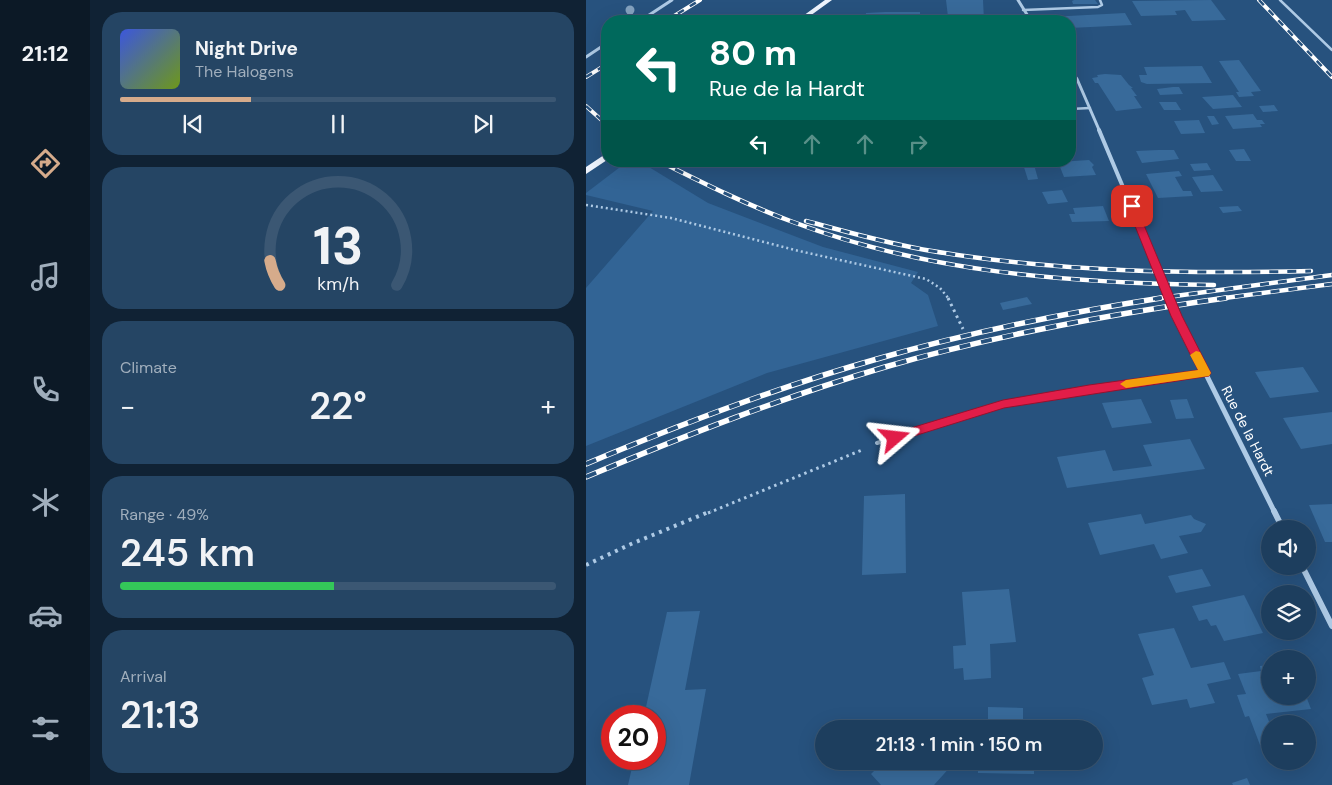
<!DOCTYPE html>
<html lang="en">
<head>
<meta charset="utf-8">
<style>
  body { margin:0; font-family:"DM Sans",sans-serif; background:#254564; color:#f1f3f6; height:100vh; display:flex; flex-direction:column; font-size:19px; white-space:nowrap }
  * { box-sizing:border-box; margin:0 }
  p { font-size:16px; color:#a0aebc }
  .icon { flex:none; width:28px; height:28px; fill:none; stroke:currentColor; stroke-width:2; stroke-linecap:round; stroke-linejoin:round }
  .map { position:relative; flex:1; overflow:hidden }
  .side { display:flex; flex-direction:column; gap:12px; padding:12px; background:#102234; width:496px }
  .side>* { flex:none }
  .top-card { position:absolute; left:15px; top:15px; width:475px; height:152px; border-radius:20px; box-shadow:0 5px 20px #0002,0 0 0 1px #3b5773; background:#00695c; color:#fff; overflow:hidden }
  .buttons { position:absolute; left:675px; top:520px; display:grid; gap:10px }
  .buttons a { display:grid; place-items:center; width:55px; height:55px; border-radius:50%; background:#1d3e5e; box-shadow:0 5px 20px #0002,0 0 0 1px #3b5773; font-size:25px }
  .speed { position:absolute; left:15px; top:705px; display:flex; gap:10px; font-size:25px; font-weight:700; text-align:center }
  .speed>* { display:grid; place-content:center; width:65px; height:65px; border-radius:50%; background:#1d3e5e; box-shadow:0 5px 20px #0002,0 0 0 1px #3b5773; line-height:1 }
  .speed .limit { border:8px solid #d22; background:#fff; color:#111 }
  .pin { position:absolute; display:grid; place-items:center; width:42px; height:42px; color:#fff; margin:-21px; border-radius:10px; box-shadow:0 2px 8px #0006 }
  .me { position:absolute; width:55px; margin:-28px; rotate:73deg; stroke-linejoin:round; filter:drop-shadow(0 0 4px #0008) }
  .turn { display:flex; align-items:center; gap:18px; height:105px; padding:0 25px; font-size:22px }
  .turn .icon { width:65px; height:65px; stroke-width:2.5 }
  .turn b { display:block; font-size:35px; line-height:42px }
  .lanes { display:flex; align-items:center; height:48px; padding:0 25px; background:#0003; justify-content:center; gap:25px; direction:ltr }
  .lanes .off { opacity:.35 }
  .big { font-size:38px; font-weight:600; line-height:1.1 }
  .side .card { flex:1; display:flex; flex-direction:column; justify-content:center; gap:8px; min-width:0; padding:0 18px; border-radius:20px; background:#254564 }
  .side .dial { align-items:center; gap:0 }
  .dial svg { height:130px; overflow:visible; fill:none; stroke:#3b5773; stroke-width:7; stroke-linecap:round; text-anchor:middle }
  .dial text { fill:#f1f3f6; stroke:none }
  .song { display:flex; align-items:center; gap:15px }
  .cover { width:60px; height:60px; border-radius:8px; background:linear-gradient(135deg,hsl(230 70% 55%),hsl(80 70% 35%)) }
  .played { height:5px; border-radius:2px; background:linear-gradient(90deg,#d6ab8b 30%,#3b5773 30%) }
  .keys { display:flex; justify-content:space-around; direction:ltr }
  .heat { display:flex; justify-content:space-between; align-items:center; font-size:28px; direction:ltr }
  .charge { height:8px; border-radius:4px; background:linear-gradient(90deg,#34c759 49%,#3b5773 0) }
  .trip { position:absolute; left:229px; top:720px; width:288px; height:50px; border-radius:25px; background:#1d3e5e; box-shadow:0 5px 20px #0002,0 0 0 1px #3b5773; font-weight:600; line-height:50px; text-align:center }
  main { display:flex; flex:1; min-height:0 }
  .tabs { display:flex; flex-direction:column; width:90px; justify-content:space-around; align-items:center; background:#0c1926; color:#a0aebc }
  .tabs .icon { width:35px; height:35px }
  .tabs .on { color:#d6ab8b }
  .tabs b { font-size:22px; color:#f1f3f6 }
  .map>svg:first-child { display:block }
  .green { fill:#326495 }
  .building { fill:#386a9a }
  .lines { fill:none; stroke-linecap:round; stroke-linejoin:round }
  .path-far2 { stroke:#aecae5; stroke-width:2.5; stroke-dasharray:2 3; stroke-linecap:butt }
  .path-far1 { stroke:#aecae5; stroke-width:3; stroke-dasharray:2.5 4; stroke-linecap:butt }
  .path { stroke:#aecae5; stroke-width:4; stroke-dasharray:3 5; stroke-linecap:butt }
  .service-far1 { stroke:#aecae5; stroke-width:2.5 }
  .service { stroke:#aecae5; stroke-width:4 }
  .minor-far3 { stroke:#aecae5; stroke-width:3 }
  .minor-far2 { stroke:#aecae5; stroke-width:4 }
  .minor-far1 { stroke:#aecae5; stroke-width:5 }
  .minor { stroke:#aecae5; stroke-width:6 }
  .primary { fill:#eef4fd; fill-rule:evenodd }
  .rail-far2-casing { stroke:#fff; stroke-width:4 }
  .rail-far1-casing { stroke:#fff; stroke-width:4.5 }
  .rail-casing { stroke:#fff; stroke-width:5.5 }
  .rail-far2 { stroke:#27527e; stroke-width:2.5; stroke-dasharray:7; stroke-linecap:butt }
  .rail-far1 { stroke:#27527e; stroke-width:3; stroke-dasharray:9; stroke-linecap:butt }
  .rail { stroke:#27527e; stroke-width:4; stroke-dasharray:11; stroke-linecap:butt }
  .tree { fill:#84a2bf }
  .route { fill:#e11d48; stroke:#92132f }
  .slow { fill:#f59e0b }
  .labels { text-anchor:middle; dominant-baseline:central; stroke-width:5; stroke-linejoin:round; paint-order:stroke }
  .street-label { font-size:14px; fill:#fff; stroke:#27527e }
</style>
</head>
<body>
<main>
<nav class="tabs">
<b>21:12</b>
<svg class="icon on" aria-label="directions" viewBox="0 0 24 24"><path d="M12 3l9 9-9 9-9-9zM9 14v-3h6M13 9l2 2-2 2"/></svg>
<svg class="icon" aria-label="music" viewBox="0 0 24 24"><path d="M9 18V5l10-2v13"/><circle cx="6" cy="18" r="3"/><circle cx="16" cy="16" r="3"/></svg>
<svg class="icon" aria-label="phone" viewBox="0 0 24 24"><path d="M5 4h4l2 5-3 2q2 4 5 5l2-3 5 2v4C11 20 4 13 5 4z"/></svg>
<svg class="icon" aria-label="climate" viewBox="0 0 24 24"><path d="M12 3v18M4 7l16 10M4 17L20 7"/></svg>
<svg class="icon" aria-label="car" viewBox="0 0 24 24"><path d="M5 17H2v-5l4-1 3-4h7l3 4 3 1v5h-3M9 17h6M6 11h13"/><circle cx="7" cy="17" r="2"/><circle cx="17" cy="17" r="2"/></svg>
<svg class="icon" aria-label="filters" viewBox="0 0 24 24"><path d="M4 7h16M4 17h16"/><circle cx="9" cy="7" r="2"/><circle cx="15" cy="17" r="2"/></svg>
</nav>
<section class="side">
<div class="card">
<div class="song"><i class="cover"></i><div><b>Night Drive</b><p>The Halogens</p></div></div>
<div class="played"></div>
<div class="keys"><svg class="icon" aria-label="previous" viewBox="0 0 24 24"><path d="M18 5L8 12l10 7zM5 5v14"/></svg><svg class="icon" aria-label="pause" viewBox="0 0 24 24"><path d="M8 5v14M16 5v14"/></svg><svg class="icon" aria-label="next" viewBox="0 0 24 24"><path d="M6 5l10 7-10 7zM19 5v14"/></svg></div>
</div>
<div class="card dial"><svg viewBox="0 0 100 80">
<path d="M14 69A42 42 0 1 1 86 69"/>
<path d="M14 69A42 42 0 0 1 8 54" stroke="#d6ab8b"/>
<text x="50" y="56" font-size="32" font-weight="700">13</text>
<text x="50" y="72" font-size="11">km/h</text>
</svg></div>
<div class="card"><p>Climate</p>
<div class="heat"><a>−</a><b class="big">22°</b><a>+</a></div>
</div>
<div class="card"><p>Range · 49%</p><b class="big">245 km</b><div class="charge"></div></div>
<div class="card"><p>Arrival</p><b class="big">21:13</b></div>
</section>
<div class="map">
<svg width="746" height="785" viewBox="0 0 746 785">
  <rect width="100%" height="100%" fill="#27527e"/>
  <path class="green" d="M42,161h11l69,42 115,44 95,25 -7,11 17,12 10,31 -171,47 -181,73v-158l67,-77 -67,-16v-2z"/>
  <path class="building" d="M360,0h37l1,21h-38l2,-4z
    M488,0h21l3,4h-25l-1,-3z
    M625,0l15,20 -34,1 -7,-11 -10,1 2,4 -36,1 -9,-15z
    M299,12h35v9h-55l1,-8z
    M539,13l7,12 -62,3v-7h-19l-2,-4z
    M168,17l21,3v1h-26z
    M653,60l22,31 -10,1 3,4 -15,1 -3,-5h3l-20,-31z
    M616,66l10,17 -65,1 -6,-2 -2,-7h8l-3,-8z
    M519,74l16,1 8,10 4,3h-2l6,8h-3l8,12 -26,3 -18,-28h-3l-3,-5 6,-1 -1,-2z
    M587,87h6l4,7 -23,1 -3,-6z
    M647,95l9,12 -29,2 -11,-12z
    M573,102h17l5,8h-17z
    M688,105l4,6 -15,1 -4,-6z
    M667,114l4,6h5l3,4h-5l2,3 -29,2 -8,-13z
    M621,116h7l5,8 -7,1z
    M613,120l6,13 -24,1 -7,-13z
    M658,149l7,12h-15l-7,-11z
    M572,150h16l5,9 -37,4 -6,-12z
    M503,160l5,5 -2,2 4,8 -32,2 -6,-15z
    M213,161h50v2l-49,5z
    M430,161h17l5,18 -10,1 -5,-16h-6z
    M621,163l4,7 -17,1 -4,-7z
    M593,171l3,5 -7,1 8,14h8l2,5 -35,2 -12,-24z
    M627,175l10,16 -22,1 -9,-15z
    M476,190l6,12 -20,2 -6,-12z
    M517,206l6,15 -37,1 -3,-8h6l-2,-6z
    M652,206l4,5 -19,2 -4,-6z
    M441,297l5,7 -29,6 -3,-7z
    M717,367l16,25 -49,6 -15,-26z
    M555,399l11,24 -40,5 -10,-25z
    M601,399l7,19 -18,1 -6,-19z
    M746,412v32l-31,5 -18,-31z
    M604,439l15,30 -138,19 -10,-31 48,-7 8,21 39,-5 -9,-21z
    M319,494l1,79 -44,2 2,-79z
    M746,504v38h-7l-16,-37z
    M555,514l4,10 46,-9 3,4 12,5 -5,8 -22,4 9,17 -27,6 -7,-15 -54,11 -12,-32z
    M616,569l9,17 -35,7 -8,-17z
    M423,589l7,53 -26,2 1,34 -27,2 -1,-12 -9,1 -1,-23 13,-1 -4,-53z
    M658,595l19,38 -39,8 -8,-16 -5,1 -4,-7 -8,2 -7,-15z
    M114,611l-15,79 21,-1 -17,96h-61l6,-26h21v-43h-11l23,-104z
    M588,628l17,40 33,-6 7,17 -24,5 8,19 -25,5 -3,-9 -35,6 -10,-27 12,-3 -16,-41z
    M684,665v31h36l5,13 -45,5 4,10v20l-10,1 -11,-29 -4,1 -8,-22 9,-1 -8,-20 23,-3 -1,-5z
    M402,707l35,1v16h9v5h-55v-6h11z
    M290,761h73l3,4 -18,20h-53l-10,-11 9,-9z
    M392,761h56v13l-56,-1z
    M661,778l3,7h-17l-1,-2z"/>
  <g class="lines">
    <path class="path-far2" d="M0,205l85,13 128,33 127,28 14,9 9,11"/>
    <path class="path-far1" d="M362,298l15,31
      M122,513l154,-63"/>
    <path class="path" d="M0,565l45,-21 80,-33"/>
    <path class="service-far1" d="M694,0l52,50
      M437,10l75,-3 4,-2 -2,-5
      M484,109l20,-1"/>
    <path class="service" d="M291,443l126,-39 86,-15 116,-16"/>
    <path class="minor-far3" d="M432,0l13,21
      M54,21l32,-21
      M0,57l21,-14
      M484,70l7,9 23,53"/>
    <path class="minor-far2" d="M513,130l71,169"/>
    <path class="minor-far1" d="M584,298l7,18 98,197"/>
    <path class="minor" d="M688,511l9,18
      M716,566l30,60"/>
    <path class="primary" d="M239,0h7l-29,21h-7z
      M21,153v7l-21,14v-7z"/>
    <defs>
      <path id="rail-far2" d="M673,0l73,77
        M80,21l34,-21
        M0,77l21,-13
        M0,106l21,19"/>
      <path id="rail-far1" d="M73,161c44,22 88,44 134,61 135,51 278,61 421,63
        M220,221c42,11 83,23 126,30 126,21 252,23 379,20
        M567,299l179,-24
        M631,299l115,-15"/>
      <path id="rail" d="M0,464c95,-40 192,-77 291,-105 93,-27 188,-46 284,-61
        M0,477c98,-41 197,-80 299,-110 111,-32 226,-53 341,-69"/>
    </defs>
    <use href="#rail-far2" class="rail-far2-casing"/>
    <use href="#rail-far1" class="rail-far1-casing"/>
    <use href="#rail" class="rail-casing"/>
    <use href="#rail-far2" class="rail-far2"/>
    <use href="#rail-far1" class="rail-far1"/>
    <use href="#rail" class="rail"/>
  </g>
  <circle class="tree" cx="44" cy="10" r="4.5"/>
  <path class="route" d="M543,204h6l1,2 46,110 29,57 -2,3 -205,32 -109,34 -4,-1 -2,-3 2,-4 112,-34 86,-15 109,-15 -27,-54 -44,-110z"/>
  <path class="slow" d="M610,351l4,1 11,21 -2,3 -83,12 -6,-4 6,-4 72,-10 -8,-15z"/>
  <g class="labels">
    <g class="street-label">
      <text transform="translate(662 431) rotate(63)">Rue de la Hardt</text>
    </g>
  </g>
</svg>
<div class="buttons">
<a><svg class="icon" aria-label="sound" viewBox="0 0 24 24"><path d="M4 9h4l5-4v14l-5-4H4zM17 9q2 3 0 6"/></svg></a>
<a><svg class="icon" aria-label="layers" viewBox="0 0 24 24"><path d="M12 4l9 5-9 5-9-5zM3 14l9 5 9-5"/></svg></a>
<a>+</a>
<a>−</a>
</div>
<div class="speed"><div class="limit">20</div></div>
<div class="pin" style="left:546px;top:206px;background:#d93025"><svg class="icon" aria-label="arrive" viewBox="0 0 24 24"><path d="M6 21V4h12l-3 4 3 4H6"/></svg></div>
<svg class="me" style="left:309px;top:438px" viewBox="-20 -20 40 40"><path d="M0-17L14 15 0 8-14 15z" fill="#e11d48" stroke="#fff" stroke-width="4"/></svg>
<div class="trip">21:13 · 1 min · 150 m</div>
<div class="top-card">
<div class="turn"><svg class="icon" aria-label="left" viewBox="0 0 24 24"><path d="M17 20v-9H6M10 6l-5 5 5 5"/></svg><div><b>80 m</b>Rue de la Hardt</div></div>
<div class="lanes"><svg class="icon" aria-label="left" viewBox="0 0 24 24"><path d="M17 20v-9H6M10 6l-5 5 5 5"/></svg><svg class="icon off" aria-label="ahead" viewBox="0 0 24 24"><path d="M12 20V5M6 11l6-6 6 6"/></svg><svg class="icon off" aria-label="ahead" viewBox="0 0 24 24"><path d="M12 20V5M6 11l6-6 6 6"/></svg><svg class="icon off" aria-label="right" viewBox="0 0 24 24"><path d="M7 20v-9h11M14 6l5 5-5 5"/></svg></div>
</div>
</div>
</main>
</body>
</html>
